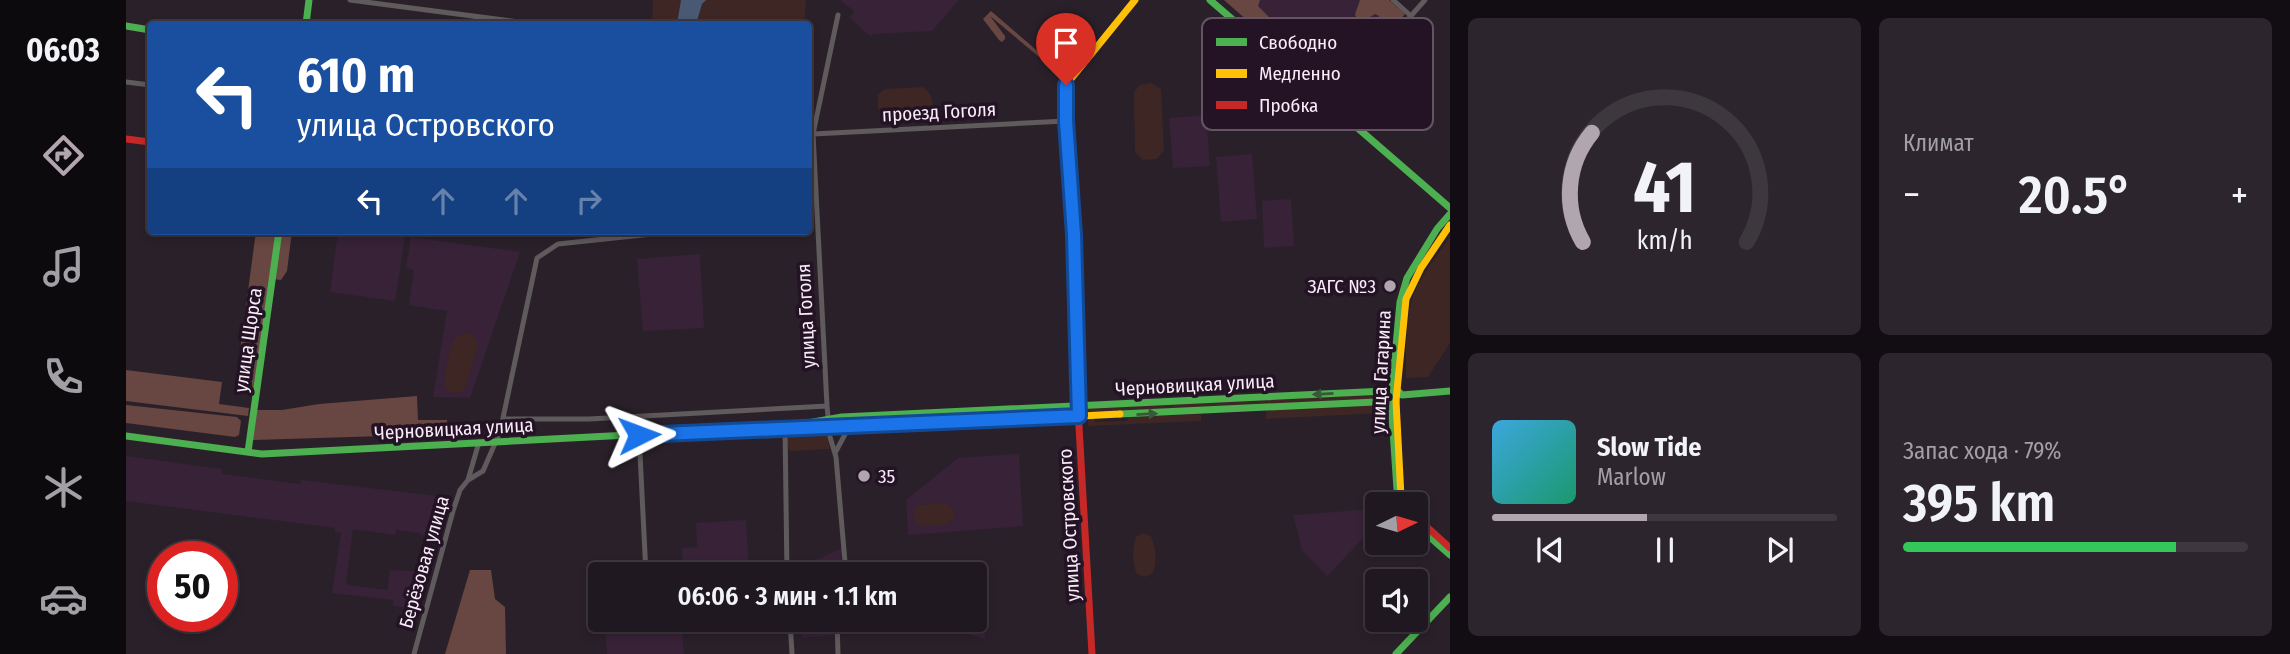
<!DOCTYPE html>
<html lang="ru">
<head>
<meta charset="utf-8">
<style>
  body { margin:0; font-family:"Fira Sans Condensed",sans-serif; background:#2d252d; color:#f1f3f6; height:100vh; display:flex; flex-direction:column; font-size:26px; white-space:nowrap }
  * { box-sizing:border-box; margin:0 }
  p { font-size:23px; color:#a2a0a5 }
  .icon { flex:none; width:38px; height:38px; fill:none; stroke:currentColor; stroke-width:2; stroke-linecap:round; stroke-linejoin:round }
  .map { position:relative; flex:1; overflow:hidden }
  .panel { display:flex; flex-direction:column; gap:18px; padding:18px; background:#120d12; width:840px }
  .panel>* { flex:none }
  .banner { position:absolute; left:21px; top:21px; width:665px; height:214px; border-radius:7px; box-shadow:0 4px 10px #0003,0 0 0 2px #3d373e; background:#1a4fa0; color:#fff; overflow:hidden }
  .needle { width:46px; rotate:85deg }
  .tools { position:absolute; left:1239px; top:492px; display:grid; gap:14px }
  .tools a { display:grid; place-items:center; width:63px; height:63px; border-radius:7px; background:#201820; box-shadow:0 4px 10px #0003,0 0 0 2px #3d373e; font-size:35px }
  .speed { position:absolute; left:21px; top:541px; display:flex; gap:14px; font-size:35px; font-weight:700; text-align:center }
  .speed>* { display:grid; place-content:center; width:91px; height:91px; border-radius:50%; background:#201820; box-shadow:0 4px 10px #0003,0 0 0 2px #3d373e; line-height:1 }
  .speed .limit { border:10px solid #d22; background:#fff; color:#111 }
  .pin { position:absolute; display:grid; place-items:center; width:60px; height:60px; color:#fff; margin:-72px -30px; border-radius:50% 50% 50% 0; rotate:-45deg; box-shadow:0 0 7px #0007 }
  .pin .icon { rotate:45deg }
  .me { position:absolute; width:77px; margin:-38px; rotate:87deg; stroke-linejoin:round; filter:drop-shadow(0 0 5px #0008) }
  .turn { display:flex; align-items:center; gap:24px; height:147px; padding:0 35px; font-size:32px }
  .turn .icon { width:91px; height:91px; stroke-width:2.5 }
  .turn b { display:block; font-size:49px; line-height:60px }
  .lanes { display:flex; align-items:center; height:66px; padding:0 35px; background:#0003; justify-content:center; gap:35px; direction:ltr }
  .lanes .off { opacity:.35 }
  .big { font-size:52px; font-weight:600; line-height:1.1 }
  .panel .card { flex:1; display:flex; flex-direction:column; justify-content:center; gap:10px; min-width:0; padding:0 24px; border-radius:10px; background:#2d252d }
  .panel .dial { align-items:center; gap:0 }
  .dial svg { height:182px; overflow:visible; fill:none; stroke:#3d373e; stroke-width:7; stroke-linecap:round; text-anchor:middle }
  .dial text { fill:#f1f3f6; stroke:none }
  .song { display:flex; align-items:center; gap:21px }
  .cover { width:84px; height:84px; border-radius:10px; background:linear-gradient(135deg,hsl(200 70% 55%),hsl(160 70% 35%)) }
  .played { height:7px; border-radius:4px; background:linear-gradient(90deg,#b1a5b0 45%,#3d373e 45%) }
  .keys { display:flex; justify-content:space-around; direction:ltr }
  .heat { display:flex; justify-content:space-between; align-items:center; font-size:38px; direction:ltr }
  .charge { height:10px; border-radius:5px; background:linear-gradient(90deg,#34c759 79%,#3d373e 0) }
  .panel .tiles { flex:1; display:grid; gap:18px; grid-template-columns:repeat(2,1fr) }
  .trip { position:absolute; left:462px; top:562px; width:399px; height:70px; border-radius:7px; background:#201820; box-shadow:0 4px 10px #0003,0 0 0 2px #3d373e; font-weight:600; line-height:70px; text-align:center }
  main { display:flex; flex:1; min-height:0 }
  .dock { display:flex; flex-direction:column; width:126px; justify-content:space-around; align-items:center; background:#0d0a0d; color:#a2a0a5 }
  .dock .icon { width:49px; height:49px }
  .dock .active { color:#b1a5b0 }
  .dock b { font-size:32px; color:#f1f3f6 }
  .map>svg:first-child { display:block }
  .built { fill:#372237 }
  .green { fill:#3d2623 }
  .forest { fill:#684641 }
  .water { fill:#495873 }
  .lines { fill:none; stroke-linecap:round; stroke-linejoin:round }
  .street { stroke:#5f5a5c; stroke-width:5 }
  .fast { stroke:#4caf50; stroke-width:7 }
  .slow { stroke:#ffc107; stroke-width:7 }
  .jam { stroke:#c62828; stroke-width:7 }
  .oneway { fill:#365938 }
  .route-casing { stroke:#114b97; stroke-width:18 }
  .route { stroke:#1a73e8; stroke-width:12 }
  .poi-dot { fill:#b1a5b0; stroke:#241324; stroke-width:2.5 }
  .labels { text-anchor:middle; dominant-baseline:central; stroke-width:7; stroke-linejoin:round; paint-order:stroke }
  .street-label { font-size:19px; fill:#f9ecf8; stroke:#241324 }
  .poi-label { font-size:19px; fill:#f9ecf8; stroke:#241324; text-anchor:end }
  .key { fill:#241324; stroke:#645464; stroke-width:2 }
  .key-label { font-size:19px; fill:#f9ecf8 }
</style>
</head>
<body>
<main>
<nav class="dock">
<b>06:03</b>
<svg class="icon active" aria-label="directions" viewBox="0 0 24 24"><path d="M12 3l9 9-9 9-9-9zM9 14v-3h6M13 9l2 2-2 2"/></svg>
<svg class="icon" aria-label="music" viewBox="0 0 24 24"><path d="M9 18V5l10-2v13"/><circle cx="6" cy="18" r="3"/><circle cx="16" cy="16" r="3"/></svg>
<svg class="icon" aria-label="phone" viewBox="0 0 24 24"><path d="M5 4h4l2 5-3 2q2 4 5 5l2-3 5 2v4C11 20 4 13 5 4z"/></svg>
<svg class="icon" aria-label="climate" viewBox="0 0 24 24"><path d="M12 3v18M4 7l16 10M4 17L20 7"/></svg>
<svg class="icon" aria-label="car" viewBox="0 0 24 24"><path d="M5 17H2v-5l4-1 3-4h7l3 4 3 1v5h-3M9 17h6M6 11h13"/><circle cx="7" cy="17" r="2"/><circle cx="17" cy="17" r="2"/></svg>
</nav>
<div class="map">
<svg width="1324" height="654" viewBox="0 0 1324 654">
  <rect width="100%" height="100%" fill="#2a202a"/>
  <path class="built" d="M714,0h119l-27,31 -59,3 -2,3 -21,-19 4,-7z
    M1098,0h165l16,14 -69,84 -58,-51v-4l-8,-7h-5z
    M1080,115l4,51 -37,2 -4,-50z
    M1126,154l5,65 -36,3 -5,-65z
    M1165,199l3,47 -30,2 -2,-47z
    M212,231h26l41,5 -10,65 -65,-9z
    M285,237l109,15 -50,146 -37,-1 14,-86 -38,-6 5,-35 -8,-2z
    M574,254l4,74 -61,3 -6,-72z
    M893,454l4,72 -115,9 -2,-35 52,-42z
    M0,456l96,13v5l78,10 1,-4 136,16 -7,44 -11,-7 -23,-3 -1,5 -42,-6 -7,53 3,3 37,5 2,-3 2,-17 24,1 -5,37 -16,-2v-6l-61,-7 9,-60 -6,-1v-4l-209,-27z
    M1249,509l2,15 -50,52 -25,-26 -9,-35z
    M620,520l3,54h-65l-2,-26 15,-1 -1,-24z
    M715,549l1,25h-43v-7z
    M854,562l5,77 -54,-15 1,-4h43v-46h-62v-8z
    M478,620h77l3,34h-77z
    M675,620h33l1,15 -33,3z"/>
  <path class="green" d="M527,0h153l-2,24h-152z
    M1025,83l10,6 3,61 -7,9 -14,1 -8,-8 -1,-60 6,-7z
    M796,87c8,4 10,10 11,19l-7,8 -41,2 -7,-8v-14l7,-5z
    M1324,237v106l-22,34 -22,1c0,-26 -1,-54 6,-79 7,-22 25,-43 38,-62z
    M344,333l6,6 2,6 -12,42 -5,5 -9,1 -7,-6c-2,-10 4,-38 9,-47 3,-5 10,-6 16,-7z
    M1260,394l2,2 -1,2 -299,16 -2,-2 1,-4z
    M1255,405l1,8 -116,6v-9z
    M938,409v5l-222,10 -2,-2 2,-2z
    M1075,414v7l-113,5v-7h6l1,3 32,-1 1,-4z
    M661,431h39l4,18 -39,2 -3,-3z
    M820,503c7,5 9,9 7,17l-6,4 -27,2 -5,-4 -1,-12 5,-5z
    M1017,533l8,3c5,11 6,26 2,37l-8,4 -8,-3c-5,-11 -5,-26 -1,-37z"/>
  <path class="forest" d="M1098,0h36l-2,6 17,17v3l34,30 3,-3 21,19 10,-6 37,-43 -1,-7 -4,-2 -5,3h-14l-1,-3 5,-14h29l16,14 -69,84 -45,-39 1,-2 -22,-21h-5z
    M865,11l58,50 14,-13 4,1v3l-9,12 -8,2 -60,-50 15,20v3l-3,3 -3,-2 -16,-21z
    M130,231h36l-5,40 -6,9 -8,-1 -17,115 -11,-1 -9,-12z
    M0,370l96,12 -3,22 30,4 -1,8 -122,-15z
    M291,396l1,24h29l1,14 -196,6 4,-30h26l37,-6z
    M0,405l111,12 4,4 -2,14 -4,2 -109,-14z
    M344,570h21l4,29 10,8 1,47h-61z"/>
  <path class="water" d="M555,0h25l-4,4 -6,20h-19z"/>
  <g class="lines">
    <path class="street" d="M224,0l184,24
      M1267,0l18,16
      M712,15l-25,119 14,272 3,31 6,20 10,117
      M0,82l24,3
      M1205,106l94,-106
      M687,134l253,-13
      M377,419h86l238,-13
      M659,427l2,147
      M513,434l7,140
      M709,453l14,-26
      M342,480l15,-9 17,-39 37,-174 21,-14 94,-10
      M520,572l34,-2
      M664,620l2,34
      M711,620l1,34
      M288,654l39,-143 7,-21 8,-10 11,-38"/>
    <path class="fast" d="M1084,0l240,208
      M180,24l3,-24
      M0,26l24,4
      M994,414l276,-13
      M676,424l40,-7 543,-26h13l4,4 48,-4
      M0,436l136,18 523,-27 44,1 72,-3
      M122,452l31,-221
      M1272,504l-7,-103 9,-99 7,-24 30,-49 13,-15
      M1290,525l34,30
      M1270,654l54,-57"/>
    <path class="slow" d="M950,336l-2,-101 -8,-114v-36l69,-85
      M775,425l219,-11
      M1278,504l-3,-7 -5,-96 10,-102 15,-31 29,-43"/>
    <path class="jam" d="M0,139l24,3
      M950,336l2,73 14,245
      M1290,517l34,31"/>
  </g>
  <defs><path id="oneway-solid" d="M-6-.8H1V-3.2L6.5 0L1 3.2V.8H-6Z" transform="scale(1.75)"/></defs>
  <g class="oneway">
    <use href="#oneway-solid" transform="translate(1197 394) rotate(177)"/>
    <use href="#oneway-solid" transform="translate(1021 414) rotate(-3)"/>
  </g>
  <g class="lines">
    <defs>
      <path id="route" d="M513,435l440,-19 -5,-181 -8,-114v-36"/>
    </defs>
    <use href="#route" class="route-casing"/>
    <use href="#route" class="route"/>
  </g>
  <g class="poi-dot">
    <circle cx="1264" cy="286" r="7"/>
    <circle cx="738" cy="476" r="7"/>
  </g>
  <g class="labels">
    <g class="street-label">
      <text transform="translate(813 112) rotate(-3)">проезд Гоголя</text>
      <text transform="translate(680 316) rotate(-93)">улица Гоголя</text>
      <text transform="translate(122 340) rotate(-82)">улица Щорса</text>
      <text transform="translate(1255 372) rotate(-87)">улица Гагарина</text>
      <text transform="translate(1069 385) rotate(-3)">Черновицкая улица</text>
      <text transform="translate(328 429) rotate(-3)">Черновицкая улица</text>
      <text transform="translate(943 525) rotate(-93)">улица Островского</text>
      <text transform="translate(298 562) rotate(-74)">Берёзовая улица</text>
    </g>
    <g class="poi-label">
      <text x="1250" y="286">ЗАГС №3</text>
      <text x="752" y="476" text-anchor="start">35</text>
    </g>
  </g>
  <rect x="1076" y="18" width="231" height="112" rx="10" class="key"/>
  <rect x="1090" y="38" width="31" height="8" fill="#4caf50"/>
  <rect x="1090" y="69" width="31" height="9" fill="#ffc107"/>
  <rect x="1090" y="101" width="31" height="8" fill="#c62828"/>
  <g class="key-label">
    <text x="1133" y="49">Свободно</text>
    <text x="1133" y="80">Медленно</text>
    <text x="1133" y="112">Пробка</text>
  </g>
</svg>
<div class="tools">
<a><svg class="needle" viewBox="-14 -14 28 28"><path d="M0-13l5 13h-10z" fill="#e53935"/><path d="M0 13l5-13h-10z" fill="#a2a0a5"/></svg></a>
<a><svg class="icon" aria-label="sound" viewBox="0 0 24 24"><path d="M4 9h4l5-4v14l-5-4H4zM17 9q2 3 0 6"/></svg></a>
</div>
<div class="speed"><div class="limit">50</div></div>
<div class="pin" style="left:940px;top:85px;background:#d93025"><svg class="icon" aria-label="arrive" viewBox="0 0 24 24"><path d="M6 21V4h12l-3 4 3 4H6"/></svg></div>
<svg class="me" style="left:513px;top:435px" viewBox="-20 -20 40 40"><path d="M0-17L14 15 0 8-14 15z" fill="#1a73e8" stroke="#fff" stroke-width="4"/></svg>
<div class="trip">06:06 · 3 мин · 1.1 km</div>
<div class="banner">
<div class="turn"><svg class="icon" aria-label="left" viewBox="0 0 24 24"><path d="M17 20v-9H6M10 6l-5 5 5 5"/></svg><div><b>610 m</b>улица Островского</div></div>
<div class="lanes"><svg class="icon" aria-label="left" viewBox="0 0 24 24"><path d="M17 20v-9H6M10 6l-5 5 5 5"/></svg><svg class="icon off" aria-label="ahead" viewBox="0 0 24 24"><path d="M12 20V5M6 11l6-6 6 6"/></svg><svg class="icon off" aria-label="ahead" viewBox="0 0 24 24"><path d="M12 20V5M6 11l6-6 6 6"/></svg><svg class="icon off" aria-label="right" viewBox="0 0 24 24"><path d="M7 20v-9h11M14 6l5 5-5 5"/></svg></div>
</div>
</div>
<section class="panel">
<div class="tiles">
<div class="card dial"><svg viewBox="0 0 100 80">
<path d="M14 69A42 42 0 1 1 86 69"/>
<path d="M14 69A42 42 0 0 1 18 21" stroke="#b1a5b0"/>
<text x="50" y="56" font-size="32" font-weight="700">41</text>
<text x="50" y="72" font-size="11">km/h</text>
</svg></div>
<div class="card"><p>Климат</p>
<div class="heat"><a>−</a><b class="big">20.5°</b><a>+</a></div>
</div>
<div class="card">
<div class="song"><i class="cover"></i><div><b>Slow Tide</b><p>Marlow</p></div></div>
<div class="played"></div>
<div class="keys"><svg class="icon" aria-label="previous" viewBox="0 0 24 24"><path d="M18 5L8 12l10 7zM5 5v14"/></svg><svg class="icon" aria-label="pause" viewBox="0 0 24 24"><path d="M8 5v14M16 5v14"/></svg><svg class="icon" aria-label="next" viewBox="0 0 24 24"><path d="M6 5l10 7-10 7zM19 5v14"/></svg></div>
</div>
<div class="card"><p>Запас хода · 79%</p><b class="big">395 km</b><div class="charge"></div></div>
</div>
</section>
</main>
</body>
</html>
